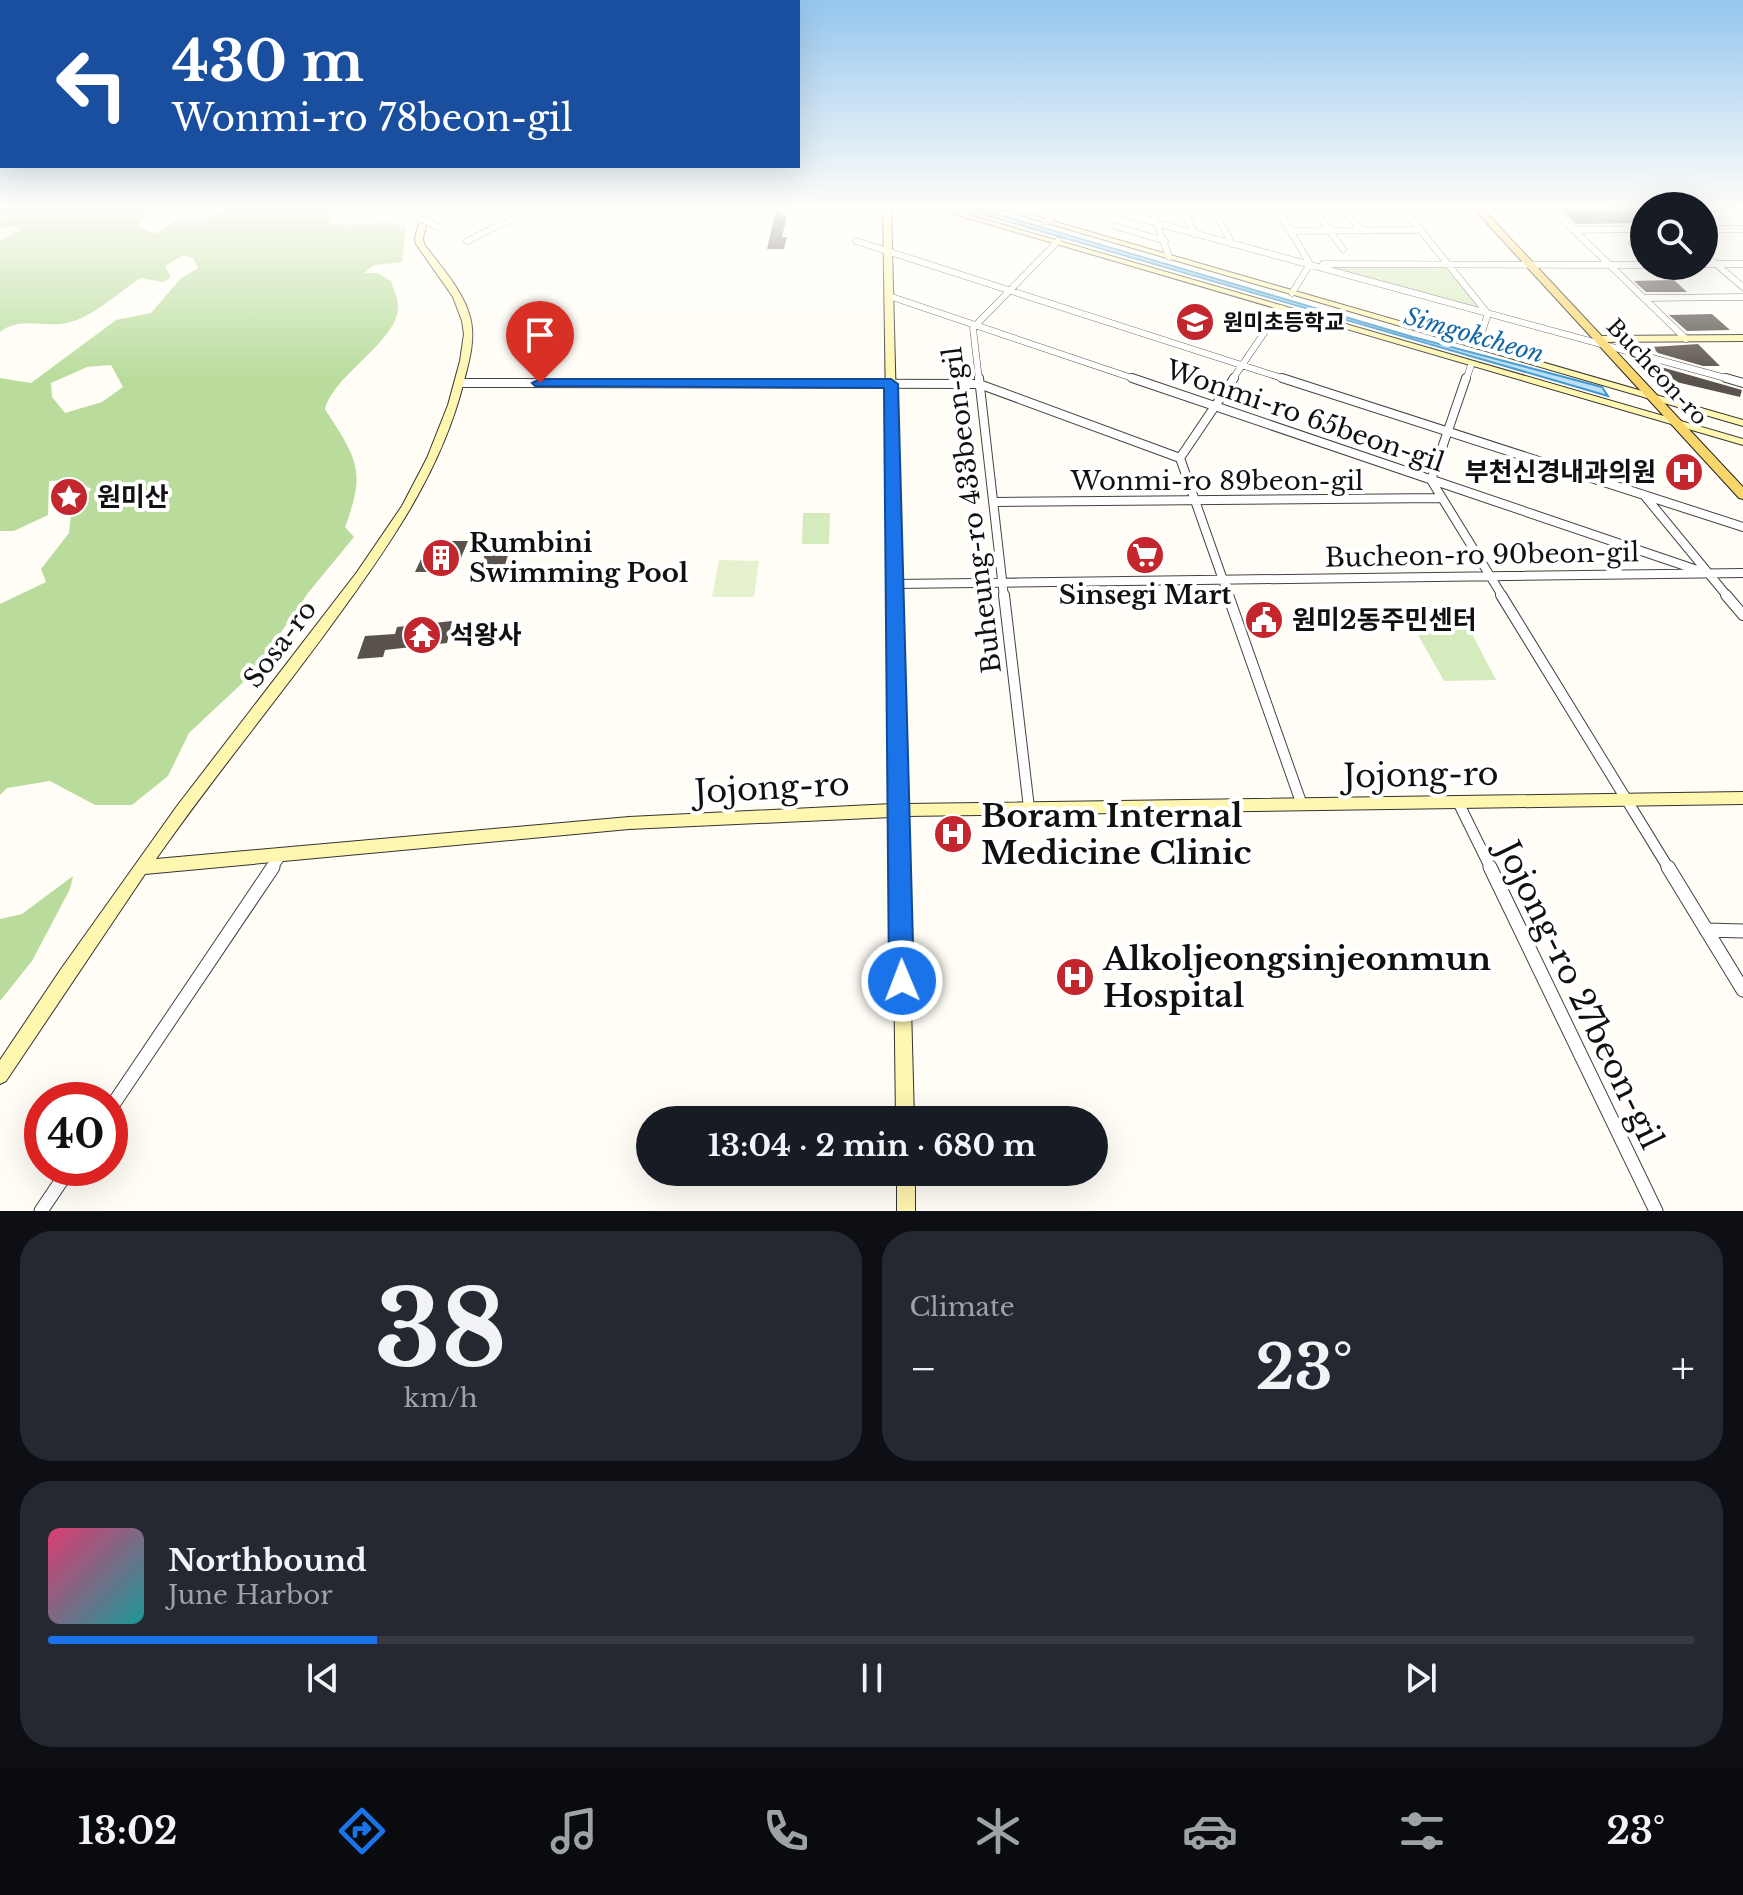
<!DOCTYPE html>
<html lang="en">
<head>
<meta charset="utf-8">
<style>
  body { margin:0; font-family:"Libre Baskerville","Noto Sans KR",serif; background:#242831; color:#f1f3f6; height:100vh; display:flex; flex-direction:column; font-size:30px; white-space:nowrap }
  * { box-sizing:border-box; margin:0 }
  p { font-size:26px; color:#9ea1a6 }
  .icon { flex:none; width:44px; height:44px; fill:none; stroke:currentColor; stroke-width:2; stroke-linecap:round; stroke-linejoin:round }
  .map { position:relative; height:1211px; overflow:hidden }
  .drawer { display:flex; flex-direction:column; gap:20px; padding:20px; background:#0d0f14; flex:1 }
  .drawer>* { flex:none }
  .hud { position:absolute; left:0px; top:0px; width:800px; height:168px; box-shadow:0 8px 32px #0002; background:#1a4fa0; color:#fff; overflow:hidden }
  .fabs { position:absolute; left:1630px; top:192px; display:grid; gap:16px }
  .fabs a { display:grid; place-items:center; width:88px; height:88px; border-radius:50%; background:#171b24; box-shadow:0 8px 32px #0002; font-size:40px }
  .speed { position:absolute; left:24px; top:1082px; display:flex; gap:16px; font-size:40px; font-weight:700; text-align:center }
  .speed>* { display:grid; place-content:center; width:104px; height:104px; border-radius:50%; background:#171b24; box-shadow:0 8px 32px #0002; line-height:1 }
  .speed .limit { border:12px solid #d22; background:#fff; color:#111 }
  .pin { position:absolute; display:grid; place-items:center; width:68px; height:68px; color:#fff; margin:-82px -34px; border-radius:50% 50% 50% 0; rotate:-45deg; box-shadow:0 0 8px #0007 }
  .pin .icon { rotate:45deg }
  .me { position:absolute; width:88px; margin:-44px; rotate:359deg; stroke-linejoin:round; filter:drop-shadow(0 0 6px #0008) }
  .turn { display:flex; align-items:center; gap:28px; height:168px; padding:0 40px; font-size:36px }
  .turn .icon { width:104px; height:104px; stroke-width:2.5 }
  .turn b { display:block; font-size:56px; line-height:68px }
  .big { font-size:60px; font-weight:700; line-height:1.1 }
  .drawer .card { flex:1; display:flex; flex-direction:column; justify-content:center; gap:12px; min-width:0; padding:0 28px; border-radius:32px; background:#242831 }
  .drawer .dial { align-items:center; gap:0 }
  .dial b { font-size:104px; line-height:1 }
  .song { display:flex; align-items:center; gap:24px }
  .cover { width:96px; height:96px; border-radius:12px; background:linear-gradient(135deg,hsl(340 70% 55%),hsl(180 70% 35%)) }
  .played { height:8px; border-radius:4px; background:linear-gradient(90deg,#1a73e8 20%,#363941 20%) }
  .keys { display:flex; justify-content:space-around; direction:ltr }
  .heat { display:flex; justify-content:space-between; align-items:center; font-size:44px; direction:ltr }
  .drawer .tiles { flex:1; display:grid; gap:20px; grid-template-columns:1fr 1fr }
  .card:last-child { grid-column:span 2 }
  .trip { position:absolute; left:636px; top:1106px; width:472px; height:80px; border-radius:40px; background:#171b24; box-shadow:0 8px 32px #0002; font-weight:700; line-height:80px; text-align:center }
  .tab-bar { display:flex; height:128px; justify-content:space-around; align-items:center; background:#090b0e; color:#9ea1a6 }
  .tab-bar .icon { width:56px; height:56px }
  .tab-bar .on { color:#1a73e8 }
  .tab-bar b { font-size:36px; color:#f1f3f6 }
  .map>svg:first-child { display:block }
  .green { fill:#d5ebbd }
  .forest { fill:#b9dc9c; fill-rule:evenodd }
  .pitch { fill:#e6f2cf }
  .water { fill:#b9e0f7; stroke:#3f96cf; stroke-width:2 }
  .building { fill:#5a524d }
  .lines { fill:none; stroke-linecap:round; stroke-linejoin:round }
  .street-far3-casing { stroke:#444; stroke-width:7 }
  .street-far2-casing { stroke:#444; stroke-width:10 }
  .street-far1-casing { stroke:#444; stroke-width:12 }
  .street-casing { stroke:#444; stroke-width:15 }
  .secondary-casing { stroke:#333; stroke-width:2 }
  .primary-casing { stroke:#222; stroke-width:2 }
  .street-far3 { stroke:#fff; stroke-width:6 }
  .street-far2 { stroke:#fff; stroke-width:8 }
  .street-far1 { stroke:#fff; stroke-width:10 }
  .street { stroke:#fff; stroke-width:13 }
  .secondary { fill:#fff6b0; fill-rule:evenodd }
  .primary { fill:#f9d66b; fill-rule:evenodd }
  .street-bridge-casing { stroke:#444; stroke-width:7; stroke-linecap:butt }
  .street-bridge { stroke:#fff; stroke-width:6 }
  .route { fill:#1a73e8; stroke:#114b97; stroke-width:2 }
  .labels { text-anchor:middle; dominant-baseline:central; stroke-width:8; stroke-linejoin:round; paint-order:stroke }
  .far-poi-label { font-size:22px; font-weight:bold; fill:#111; stroke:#fff; text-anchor:start }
  .far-street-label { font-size:22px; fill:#111; stroke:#fff }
  .far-water-label { font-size:24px; font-style:italic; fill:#1768a6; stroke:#fff }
  .street-label { font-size:26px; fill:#111; stroke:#fff }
  .poi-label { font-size:26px; font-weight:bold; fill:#111; stroke:#fff; text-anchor:start }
  .near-street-label { font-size:32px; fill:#111; stroke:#fff }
  .near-poi-label { font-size:32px; font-weight:bold; fill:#111; stroke:#fff; text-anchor:start }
</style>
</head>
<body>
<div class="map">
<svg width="1743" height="1211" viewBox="0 0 1743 1211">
  <rect width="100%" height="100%" fill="#fffdf5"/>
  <path class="green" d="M1446,266l33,42 -155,-41z
    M803,513h27l-1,31h-27z
    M1428,606l30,1 38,73 -52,1 -31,-55h24z"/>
  <path class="forest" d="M0,207h148l3,5 -13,14 18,8 22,-15 16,2 17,-4 4,-7 27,-3h99l-13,15c26,9 54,-6 78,5l-4,35 -28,3 -10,8h14l13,8c2,7 7,17 7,25 1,35 -63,67 -73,103 31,49 42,60 20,118l9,10 -46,56 -55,80 -64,60 -21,43 -36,29h-37l-45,-24 -43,7 -7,7v-191l46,-22 -5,-13 28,-36 3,-27 20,-17 -20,-9 -23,1 -1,34 -34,16h-14v-153l31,5 85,-63 35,-7 30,-35 17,-10 -5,-10 -10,-3 -18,11 6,11 -8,5 -22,-4c-23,14 -48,40 -75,45 -23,5 -45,-7 -66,9v-91l20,-11 -7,-4 -13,2v-6l8,-4 -8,-1zM111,365l12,22 -21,15 -37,11 -13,-16 -1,-14 36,-16z
    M73,876l-3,13 -38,72 -32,40v-82l22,-5z"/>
  <path class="pitch" d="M719,560l40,1 -5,36h-42z"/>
  <path class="water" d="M958,207l18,1 437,129 189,50 6,9z"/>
  <path class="building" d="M1559,207h85v16l-68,1z
    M776,210l11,6 -5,21h5l-3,12h-17z
    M1674,280l13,12h-41l-12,-11z
    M1712,314l18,16 -43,1 -18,-16z
    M1698,344l22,22h-17l-45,-13 -6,-6z
    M1640,361l102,29 -2,7 -85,-20z
    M452,541h16l-13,31h-40l13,-28 22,1z
    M510,548l-5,17h-6l-1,5 -18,1 6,-21z
    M452,621l-5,22 -62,7 -2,7 -26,2 8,-23 30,-2 2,-7z"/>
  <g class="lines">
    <defs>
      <path id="street-far3" d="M398,207l13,7
        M1098,207l635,173
        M1151,207l18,50
        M1182,207l13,27
        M1212,207l20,37
        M1276,207l34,57
        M1312,207l31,42
        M1344,207l17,24
        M1402,207l86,107
        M1550,207l136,132
        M1717,207l4,3
        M1046,222l17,-15
        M1115,226l50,15
        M1704,229h39
        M1574,230l70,-1
        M1290,231l131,-1
        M467,241l70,-34
        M856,241l432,139
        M1632,243l12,11
        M1704,254l39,33
        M1323,264l321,1
        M1704,264h39
        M1292,293l18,-29
        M889,296l249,84
        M1644,298l99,-1
        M1477,346l11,-32
        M979,380l-6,-52 85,-87
        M1232,380l49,-72
        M1466,380l5,-15"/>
      <path id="street-far2" d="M979,378l25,219
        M1132,378l577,196
        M1282,378l461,149
        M1466,378l-35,102 72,117
        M1726,378l17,5
        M459,383l520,1 201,74
        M1180,458l49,139
        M1180,458l54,-80
        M1644,495l84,102
        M994,502l447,-4
        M894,584l849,-11"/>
      <path id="street-far1" d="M1004,595l25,213
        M1228,595l74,210
        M1501,595l168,274
        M1726,595l17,20
        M1458,802l33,67
        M271,869l10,-14"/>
      <path id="street" d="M1490,867l166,344
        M1668,867l75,123
        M1706,930l37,1
        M110,1109l163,-242
        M41,1211l29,-43"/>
      <path id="secondary" d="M423,207h8l-8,31 1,6c17,23 41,48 47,77 4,20 -2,41 -7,60 -22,89 -73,162 -126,235 -59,82 -124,160 -182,243l473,-42 263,-13 -9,-597h8l15,597 837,-12v12l-837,12 8,304h-18l-4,-303 -263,12 -484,45 -139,207 -6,3v-24l61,-91 116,-163 180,-234 45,-66 25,-48 21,-53 12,-44 4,-27 -2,-13 -9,-24 -37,-53 -1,-6z
        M930,207h12l801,232v6z
        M992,207h12l739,213v6z
        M1743,335v6l-143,1 -5,-3 5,-3z
        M897,1172h18v39h-18z"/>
      <path id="primary" d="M1472,207h9l262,280v12l-4,-1z"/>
    </defs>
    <use href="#street-far3" class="street-far3-casing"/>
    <use href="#street-far2" class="street-far2-casing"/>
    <use href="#street-far1" class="street-far1-casing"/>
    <use href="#street" class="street-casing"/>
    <use href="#secondary" class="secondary-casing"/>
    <use href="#primary" class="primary-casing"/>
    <use href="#street-far3" class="street-far3"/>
    <use href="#street-far2" class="street-far2"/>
    <use href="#street-far1" class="street-far1"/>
    <use href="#street" class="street"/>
    <use href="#secondary" class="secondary"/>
    <use href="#primary" class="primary"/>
    <defs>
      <path id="street-bridge" d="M411,214l29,14"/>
    </defs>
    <use href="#street-bridge" class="street-bridge-casing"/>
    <use href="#street-bridge" class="street-bridge"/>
  </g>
  <linearGradient id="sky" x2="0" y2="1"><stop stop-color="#95c6ee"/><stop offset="0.55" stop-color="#fffefa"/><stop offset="1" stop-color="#fffefa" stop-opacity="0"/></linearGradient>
  <rect width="1743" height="377" fill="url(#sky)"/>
  <path class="route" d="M540,379h351l7,5 16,597 -4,8 -8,4 -9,-4 -4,-8 -5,-593 -349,-2 -3,-3z"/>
  <defs>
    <symbol id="school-disc" viewBox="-11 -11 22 22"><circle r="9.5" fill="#c4262e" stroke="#fff"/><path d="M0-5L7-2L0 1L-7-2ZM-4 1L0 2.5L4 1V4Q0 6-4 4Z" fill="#fff"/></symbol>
    <symbol id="hospital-disc" viewBox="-11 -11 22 22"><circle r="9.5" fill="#c4262e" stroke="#fff"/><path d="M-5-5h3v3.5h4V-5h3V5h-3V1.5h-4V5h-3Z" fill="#fff"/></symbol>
    <symbol id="sight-disc" viewBox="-11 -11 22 22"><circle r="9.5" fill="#c4262e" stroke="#fff"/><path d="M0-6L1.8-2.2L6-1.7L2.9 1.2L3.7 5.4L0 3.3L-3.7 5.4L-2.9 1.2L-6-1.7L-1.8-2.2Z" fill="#fff"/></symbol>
    <symbol id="supermarket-disc" viewBox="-11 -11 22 22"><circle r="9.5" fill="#c4262e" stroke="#fff"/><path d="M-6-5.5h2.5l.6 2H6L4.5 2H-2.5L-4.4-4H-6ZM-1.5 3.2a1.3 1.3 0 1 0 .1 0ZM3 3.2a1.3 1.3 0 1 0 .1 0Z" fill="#fff"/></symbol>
    <symbol id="building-disc" viewBox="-11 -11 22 22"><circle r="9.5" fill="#c4262e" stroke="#fff"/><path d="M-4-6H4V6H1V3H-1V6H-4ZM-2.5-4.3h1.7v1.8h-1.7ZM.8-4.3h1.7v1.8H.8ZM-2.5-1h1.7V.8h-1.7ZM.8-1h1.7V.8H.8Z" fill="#fff"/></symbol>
    <symbol id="civic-disc" viewBox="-11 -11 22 22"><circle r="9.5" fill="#c4262e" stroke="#fff"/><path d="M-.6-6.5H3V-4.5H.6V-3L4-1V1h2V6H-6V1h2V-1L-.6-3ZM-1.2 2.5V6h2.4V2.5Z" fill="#fff"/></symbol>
    <symbol id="temple-disc" viewBox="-11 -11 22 22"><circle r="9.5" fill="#c4262e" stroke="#fff"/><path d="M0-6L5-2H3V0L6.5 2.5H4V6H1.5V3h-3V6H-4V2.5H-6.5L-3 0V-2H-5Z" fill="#fff"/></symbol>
  </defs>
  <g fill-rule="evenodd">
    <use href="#school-disc" x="1173" y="300" width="44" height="44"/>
    <use href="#hospital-disc" x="1662" y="450" width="44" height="44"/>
    <use href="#sight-disc" x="47" y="475" width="44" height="44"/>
    <use href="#supermarket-disc" x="1123" y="533" width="44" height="44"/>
    <use href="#building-disc" x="419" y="536" width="44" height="44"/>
    <use href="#civic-disc" x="1242" y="598" width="44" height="44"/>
    <use href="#temple-disc" x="400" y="613" width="44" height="44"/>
    <use href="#hospital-disc" x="931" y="812" width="44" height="44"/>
    <use href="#hospital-disc" x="1053" y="955" width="44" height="44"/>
  </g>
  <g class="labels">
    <g class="far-poi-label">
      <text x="1223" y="322">원미초등학교</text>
    </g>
    <g class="far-street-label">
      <text transform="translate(1657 372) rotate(47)">Bucheon-ro</text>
    </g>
    <g class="far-water-label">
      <text transform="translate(1474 335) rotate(16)">Simgokcheon</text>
    </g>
    <g class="street-label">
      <text transform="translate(1305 416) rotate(19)">Wonmi-ro 65beon-gil</text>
      <text x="1217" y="481">Wonmi-ro 89beon-gil</text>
      <text transform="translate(972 510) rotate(-97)">Buheung-ro 433beon-gil</text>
      <text transform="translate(1482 555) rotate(-1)">Bucheon-ro 90beon-gil</text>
      <text transform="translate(280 644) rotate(-53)">Sosa-ro</text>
    </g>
    <g class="poi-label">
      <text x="1656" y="472" text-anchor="end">부천신경내과의원</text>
      <text x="97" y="497">원미산</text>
      <text x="469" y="543">Rumbini<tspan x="469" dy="30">Swimming Pool</tspan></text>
      <text x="1145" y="595" text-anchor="middle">Sinsegi Mart</text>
      <text x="1292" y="620">원미2동주민센터</text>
      <text x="450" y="635">석왕사</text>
    </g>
    <g class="near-street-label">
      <text transform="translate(1421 775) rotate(-1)">Jojong-ro</text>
      <text transform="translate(772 788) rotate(-3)">Jojong-ro</text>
      <text transform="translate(1580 995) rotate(64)">Jojong-ro 27beon-gil</text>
    </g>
    <g class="near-poi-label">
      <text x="981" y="816">Boram Internal<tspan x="981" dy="37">Medicine Clinic</tspan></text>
      <text x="1103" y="959">Alkoljeongsinjeonmun<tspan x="1103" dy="37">Hospital</tspan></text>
    </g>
  </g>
</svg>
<div class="fabs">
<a><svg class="icon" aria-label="search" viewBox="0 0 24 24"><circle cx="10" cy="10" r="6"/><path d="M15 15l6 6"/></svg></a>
</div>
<div class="speed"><div class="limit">40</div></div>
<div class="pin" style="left:540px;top:383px;background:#d93025"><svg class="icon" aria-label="arrive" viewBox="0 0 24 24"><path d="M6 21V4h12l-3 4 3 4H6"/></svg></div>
<svg class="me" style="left:902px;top:981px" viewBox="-20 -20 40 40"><circle r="17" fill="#1a73e8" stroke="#fff" stroke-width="3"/><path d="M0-11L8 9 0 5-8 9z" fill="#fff"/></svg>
<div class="trip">13:04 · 2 min · 680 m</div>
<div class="hud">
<div class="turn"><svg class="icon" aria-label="left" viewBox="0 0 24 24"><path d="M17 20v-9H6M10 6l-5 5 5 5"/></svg><div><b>430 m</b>Wonmi-ro 78beon-gil</div></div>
</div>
</div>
<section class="drawer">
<div class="tiles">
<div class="card dial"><b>38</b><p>km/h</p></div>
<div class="card"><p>Climate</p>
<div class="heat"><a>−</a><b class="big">23°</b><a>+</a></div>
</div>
<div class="card">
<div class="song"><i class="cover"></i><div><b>Northbound</b><p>June Harbor</p></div></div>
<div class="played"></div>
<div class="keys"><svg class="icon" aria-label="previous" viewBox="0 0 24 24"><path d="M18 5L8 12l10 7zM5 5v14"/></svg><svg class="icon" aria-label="pause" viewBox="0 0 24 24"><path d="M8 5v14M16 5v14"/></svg><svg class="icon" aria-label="next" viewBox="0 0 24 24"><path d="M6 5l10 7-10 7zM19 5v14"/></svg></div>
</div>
</div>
</section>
<nav class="tab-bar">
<b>13:02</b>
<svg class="icon on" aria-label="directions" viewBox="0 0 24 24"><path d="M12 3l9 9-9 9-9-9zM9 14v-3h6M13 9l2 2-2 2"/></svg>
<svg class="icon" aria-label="music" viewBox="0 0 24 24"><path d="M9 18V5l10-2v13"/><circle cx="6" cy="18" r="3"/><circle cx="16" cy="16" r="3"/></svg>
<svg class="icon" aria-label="phone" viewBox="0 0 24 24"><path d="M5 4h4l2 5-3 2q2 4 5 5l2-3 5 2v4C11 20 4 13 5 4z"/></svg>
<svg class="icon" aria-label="climate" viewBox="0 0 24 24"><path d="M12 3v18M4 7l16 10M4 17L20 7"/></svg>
<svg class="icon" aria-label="car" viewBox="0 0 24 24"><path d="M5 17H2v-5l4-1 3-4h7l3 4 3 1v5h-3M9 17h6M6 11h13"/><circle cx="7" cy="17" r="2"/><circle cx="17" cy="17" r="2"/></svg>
<svg class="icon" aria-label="filters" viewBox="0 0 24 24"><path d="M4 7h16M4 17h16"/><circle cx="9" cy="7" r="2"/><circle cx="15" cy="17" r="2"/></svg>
<b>23°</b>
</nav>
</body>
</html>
